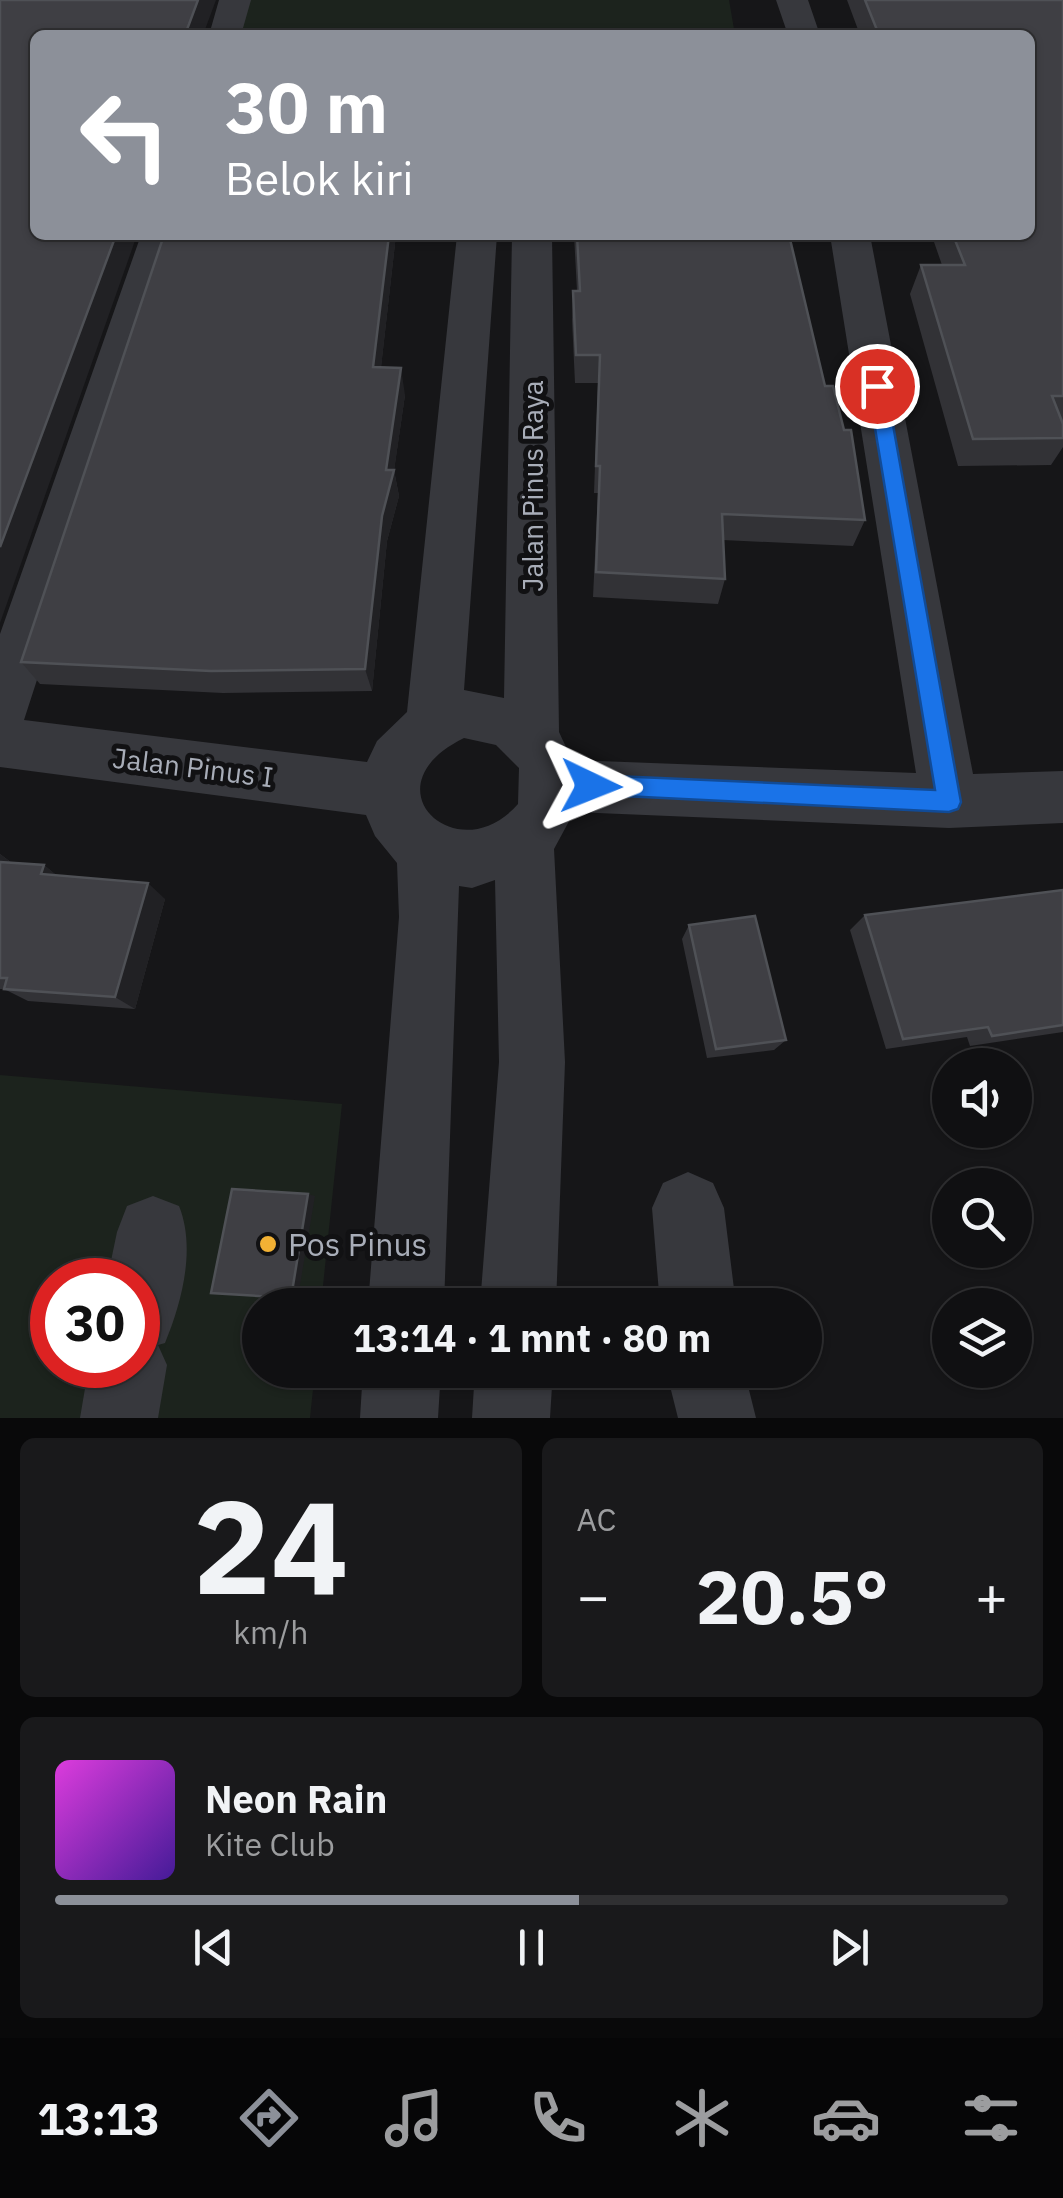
<!DOCTYPE html>
<html lang="id">
<head>
<meta charset="utf-8">
<style>
  body { margin:0; font-family:"IBM Plex Sans",sans-serif; background:#19191b; color:#f1f3f6; height:100vh; display:flex; flex-direction:column; font-size:38px; white-space:nowrap }
  * { box-sizing:border-box; margin:0 }
  p { font-size:32px; color:#9c9d9f }
  .icon { flex:none; width:55px; height:55px; fill:none; stroke:currentColor; stroke-width:2; stroke-linecap:round; stroke-linejoin:round }
  .map { position:relative; height:1418px; overflow:hidden }
  .side { display:flex; flex-direction:column; gap:20px; padding:20px; background:#09090a; flex:1 }
  .side>* { flex:none }
  .banner { position:absolute; left:30px; top:30px; width:1005px; height:210px; border-radius:15px; box-shadow:0 2px 8px #0004,0 0 0 2px #303032; background:#8c9099; color:#fff; overflow:hidden }
  .controls { position:absolute; left:932px; top:1048px; display:grid; gap:20px }
  .controls a { display:grid; place-items:center; width:100px; height:100px; border-radius:50%; background:#101012; box-shadow:0 2px 8px #0004,0 0 0 2px #303032; font-size:50px }
  .speed { position:absolute; left:30px; top:1258px; display:flex; gap:20px; font-size:50px; font-weight:700; text-align:center }
  .speed>* { display:grid; place-content:center; width:130px; height:130px; border-radius:50%; background:#101012; box-shadow:0 2px 8px #0004,0 0 0 2px #303032; line-height:1 }
  .speed .limit { border:15px solid #d22; background:#fff; color:#111 }
  .pin { position:absolute; display:grid; place-items:center; width:85px; height:85px; color:#fff; margin:-42px; border:5px solid #fff; border-radius:50%; box-shadow:0 2px 10px #0007 }
  .me { position:absolute; width:110px; margin:-55px; rotate:92deg; stroke-linejoin:round; filter:drop-shadow(0 0 8px #0008) }
  .turn { display:flex; align-items:center; gap:35px; height:210px; padding:0 30px; font-size:45px }
  .turn .icon { width:130px; height:130px; stroke-width:2.5 }
  .turn b { display:block; font-size:70px; line-height:85px }
  .big { font-size:75px; font-weight:700; line-height:1.1 }
  .side .tile { flex:1; display:flex; flex-direction:column; justify-content:center; gap:15px; min-width:0; padding:0 35px; border-radius:15px; background:#19191b }
  .side .dial { align-items:center; gap:0 }
  .dial b { font-size:130px; line-height:1 }
  .song { display:flex; align-items:center; gap:30px }
  .cover { width:120px; height:120px; border-radius:15px; background:linear-gradient(135deg,hsl(300 70% 55%),hsl(260 70% 35%)) }
  .played { height:10px; border-radius:5px; background:linear-gradient(90deg,#8c9099 55%,#303032 55%) }
  .keys { display:flex; justify-content:space-around; direction:ltr }
  .heat { display:flex; justify-content:space-between; align-items:center; font-size:55px; direction:ltr }
  .side .tiles { flex:1; display:grid; gap:20px; grid-template-columns:1fr 1fr }
  .tile:last-child { grid-column:span 2 }
  .trip { position:absolute; left:242px; top:1288px; width:580px; height:100px; border-radius:50px; background:#101012; box-shadow:0 2px 8px #0004,0 0 0 2px #303032; font-weight:700; line-height:100px; text-align:center }
  .tabs { display:flex; height:160px; justify-content:space-around; align-items:center; background:#060607; color:#9c9d9f }
  .tabs .icon { width:70px; height:70px }
  .tabs .current { color:#8c9099 }
  .tabs b { font-size:45px; color:#f1f3f6 }
  .map>svg:first-child { display:block }
  .green { fill:#1c231d; fill-rule:evenodd }
  .lines { fill:none; stroke-linecap:round; stroke-linejoin:round }
  .minor { fill:#37383d; fill-rule:evenodd }
  .wall { fill:#323236 }
  .shaded-wall { fill:#212124 }
  .building { fill:#3f3f44; stroke:#4f5156; stroke-width:2.5 }
  .route { fill:#1a73e8; stroke:#114b97; stroke-width:2.5 }
  .poi-dot { fill:#f2b134; stroke:#111113; stroke-width:4 }
  .labels { text-anchor:middle; dominant-baseline:central; stroke-width:10; stroke-linejoin:round; paint-order:stroke }
  .street-label { font-size:28px; fill:#a8adb8; stroke:#111113 }
  .near-poi-label { font-size:32px; fill:#a8adb8; stroke:#111113; text-anchor:start }
</style>
</head>
<body>
<div class="map">
<svg width="1063" height="1418" viewBox="0 0 1063 1418">
  <rect width="100%" height="100%" fill="#161618"/>
  <path class="green" d="M240,0h489l6,35h-506z
    M0,1075l342,29 -21,201h-61v65h55l-5,48h-310zM52,1280h86v85h-86z"/>
  <g class="lines">
    <path class="minor" d="M219,0h32l-10,35h-32z
      M776,0h32l12,35h-32z
      M141,235h40l-157,485 343,42 10,-21 30,-29 50,-477h40l-33,455 40,8 8,-463h40l7,497 13,28 344,13 -86,-538h40l103,539 90,-3v52l-114,5 -375,-16 -20,37 11,213 -9,243h-76l19,-243 -4,-182 -23,8 -13,-2 -15,419h-76l31,-388 -2,-54 -22,-27 -9,-21 -366,-48v-133zM464,738l32,7 23,23 -1,36c-60,69 -154,-17 -54,-66z
      M688,1172l25,11 11,25 12,97h-76l-8,-97 11,-25z
      M153,1196l26,10c17,42 3,96 -14,137l-7,2 9,20 -9,53h-78l9,-53h49v-85h-31l10,-48 10,-26z
      M363,1370h78l-3,48h-78z
      M475,1370h78l-3,48h-78z
      M666,1370h78l12,48h-78z"/>
  </g>
  <path class="wall" d="M847,0h216v447l-12,18 -93,1 -48,-172 11,-29h21l-8,-23 2,-7h94v-200h-170z
    M164,235h232l-15,132 24,28 -11,75 5,26 -12,45 -15,150 -149,2 -183,-9 -19,-22z
    M574,235h215l36,151 40,134 -12,26 -130,-6 2,39 -7,25 -125,-7 5,-104h-4l4,-110h-23l-3,-63 1,-29h4z
    M0,854l12,9 32,2 13,11 108,23 -30,110 -107,-8 -24,-12h-4z
    M1063,890v142l-93,14 -3,-9 -81,12 -36,-119 15,-15z
    M689,925l97,115 -12,10 -67,8 -25,-119z"/>
  <path class="shaded-wall" d="M198,0h18l-13,35h-18z
    M116,235h21l-137,388v-76z
    M389,235h7l-18,159 -5,-27z
    M401,368l4,27 -11,76 5,25 -12,45 -15,150 -7,-22 21,-199z
    M0,854l17,13 -17,3z
    M44,865l21,17 -24,-8z
    M148,883l17,16 -30,110 -20,-12z
    M308,1194l7,2 -17,101 -7,1z"/>
  <path class="building" d="M0,0h198l-13,35h-150v200h81l-116,312z
    M865,0h198v396h-11l11,28v14l-90,1 -52,-174h44l-12,-30h77v-200h-151z
    M164,235h225l-16,132 28,1 -15,102h8l-12,46 -17,153 -154,2 -190,-9z
    M577,235h212l36,151h8l11,44h7l14,90 -143,-6 3,65 -129,-7 4,-106h-4l4,-111h-24l-3,-64h7z
    M0,862l44,3 -3,9 107,9 -33,114 -111,-8 3,-11h-7z
    M1063,890v135l-71,11 -4,-9 -85,12 -38,-124z
    M755,916l31,124 -70,9 -27,-124z
    M232,1189l76,5 -17,104 -80,-5z"/>
  <path class="route" d="M877,380l9,6 75,416 -3,7 -9,3 -366,-18v-15l8,-4 344,15 -67,-404z"/>
  <circle class="poi-dot" cx="268" cy="1244" r="10"/>
  <g class="labels">
    <g class="street-label">
      <text transform="translate(532 486) rotate(-90)">Jalan Pinus Raya</text>
      <text transform="translate(193 767) rotate(7)">Jalan Pinus I</text>
    </g>
    <g class="near-poi-label">
      <text x="288" y="1244">Pos Pinus</text>
    </g>
  </g>
</svg>
<div class="controls">
<a><svg class="icon" aria-label="sound" viewBox="0 0 24 24"><path d="M4 9h4l5-4v14l-5-4H4zM17 9q2 3 0 6"/></svg></a>
<a><svg class="icon" aria-label="search" viewBox="0 0 24 24"><circle cx="10" cy="10" r="6"/><path d="M15 15l6 6"/></svg></a>
<a><svg class="icon" aria-label="layers" viewBox="0 0 24 24"><path d="M12 4l9 5-9 5-9-5zM3 14l9 5 9-5"/></svg></a>
</div>
<div class="speed"><div class="limit">30</div></div>
<div class="pin" style="left:877px;top:386px;background:#d93025"><svg class="icon" aria-label="arrive" viewBox="0 0 24 24"><path d="M6 21V4h12l-3 4 3 4H6"/></svg></div>
<svg class="me" style="left:591px;top:786px" viewBox="-20 -20 40 40"><path d="M0-17L14 15 0 8-14 15z" fill="#1a73e8" stroke="#fff" stroke-width="4"/></svg>
<div class="trip">13:14 · 1 mnt · 80 m</div>
<div class="banner">
<div class="turn"><svg class="icon" aria-label="left" viewBox="0 0 24 24"><path d="M17 20v-9H6M10 6l-5 5 5 5"/></svg><div><b>30 m</b>Belok kiri</div></div>
</div>
</div>
<section class="side">
<div class="tiles">
<div class="tile dial"><b>24</b><p>km/h</p></div>
<div class="tile"><p>AC</p>
<div class="heat"><a>−</a><b class="big">20.5°</b><a>+</a></div>
</div>
<div class="tile">
<div class="song"><i class="cover"></i><div><b>Neon Rain</b><p>Kite Club</p></div></div>
<div class="played"></div>
<div class="keys"><svg class="icon" aria-label="previous" viewBox="0 0 24 24"><path d="M18 5L8 12l10 7zM5 5v14"/></svg><svg class="icon" aria-label="pause" viewBox="0 0 24 24"><path d="M8 5v14M16 5v14"/></svg><svg class="icon" aria-label="next" viewBox="0 0 24 24"><path d="M6 5l10 7-10 7zM19 5v14"/></svg></div>
</div>
</div>
</section>
<nav class="tabs">
<b>13:13</b>
<svg class="icon current" aria-label="directions" viewBox="0 0 24 24"><path d="M12 3l9 9-9 9-9-9zM9 14v-3h6M13 9l2 2-2 2"/></svg>
<svg class="icon" aria-label="music" viewBox="0 0 24 24"><path d="M9 18V5l10-2v13"/><circle cx="6" cy="18" r="3"/><circle cx="16" cy="16" r="3"/></svg>
<svg class="icon" aria-label="phone" viewBox="0 0 24 24"><path d="M5 4h4l2 5-3 2q2 4 5 5l2-3 5 2v4C11 20 4 13 5 4z"/></svg>
<svg class="icon" aria-label="climate" viewBox="0 0 24 24"><path d="M12 3v18M4 7l16 10M4 17L20 7"/></svg>
<svg class="icon" aria-label="car" viewBox="0 0 24 24"><path d="M5 17H2v-5l4-1 3-4h7l3 4 3 1v5h-3M9 17h6M6 11h13"/><circle cx="7" cy="17" r="2"/><circle cx="17" cy="17" r="2"/></svg>
<svg class="icon" aria-label="filters" viewBox="0 0 24 24"><path d="M4 7h16M4 17h16"/><circle cx="9" cy="7" r="2"/><circle cx="15" cy="17" r="2"/></svg>
</nav>
</body>
</html>
